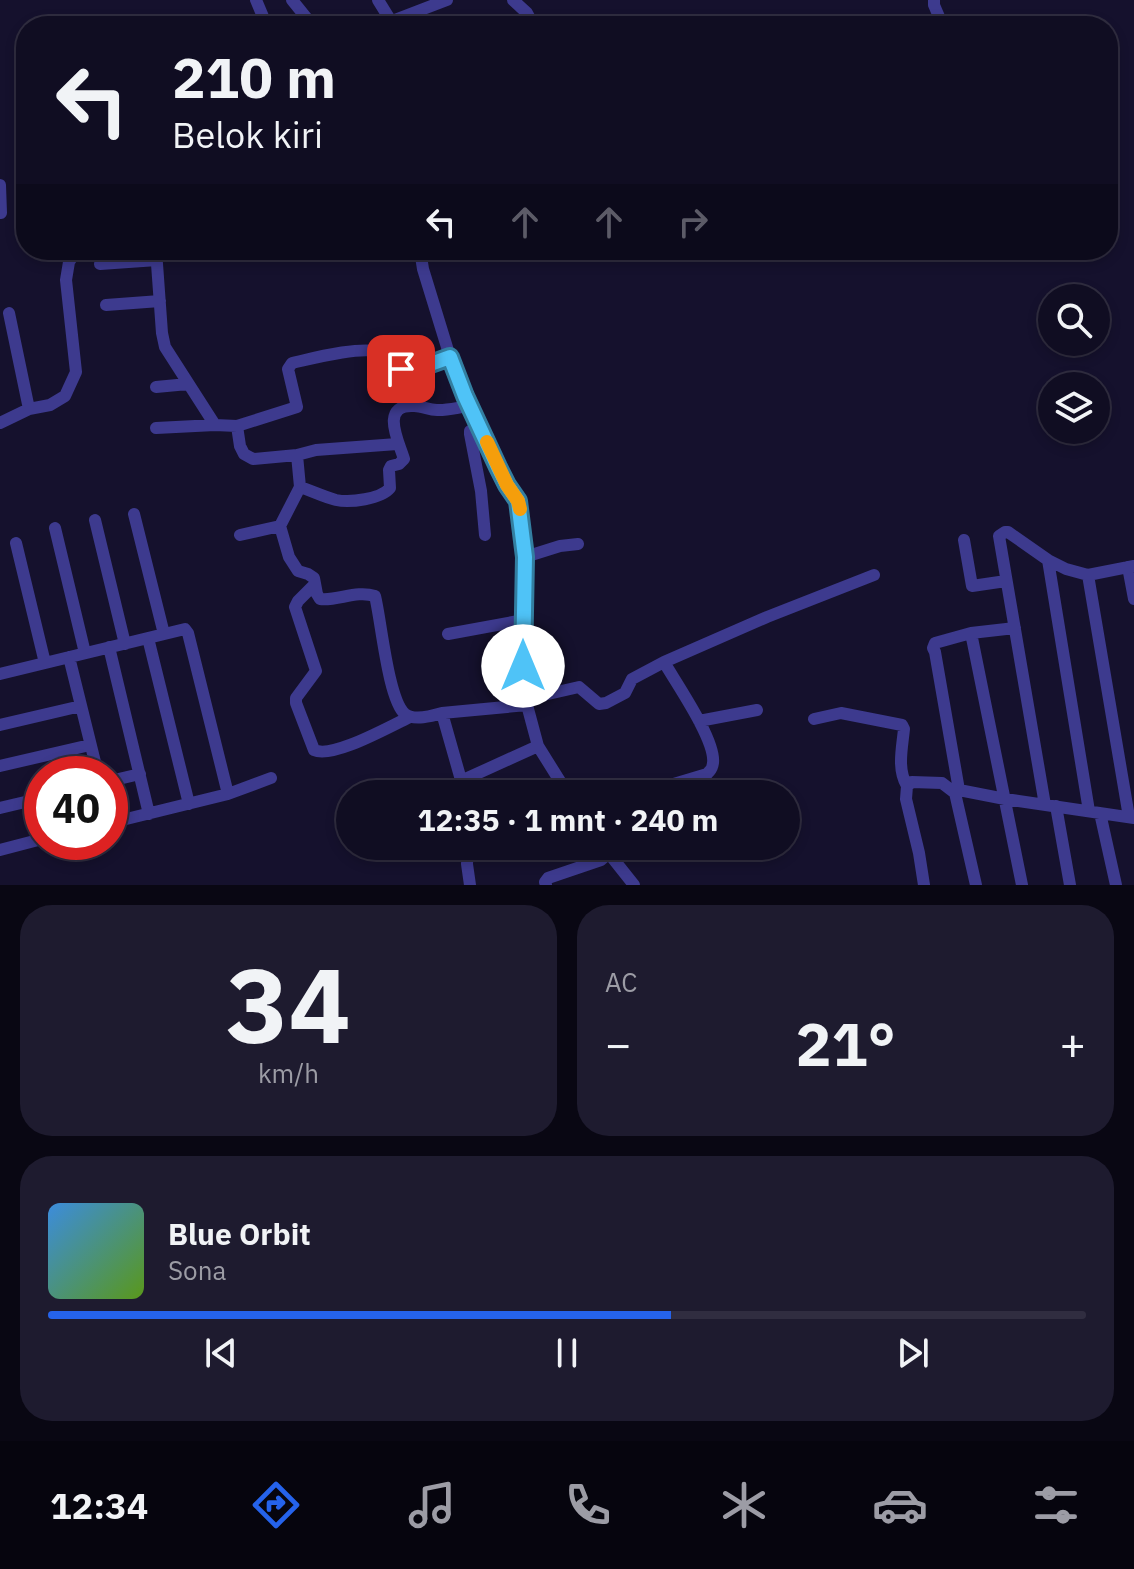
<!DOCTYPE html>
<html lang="id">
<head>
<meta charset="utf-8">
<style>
  body { margin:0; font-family:"IBM Plex Sans",sans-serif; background:#1e1b2f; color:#f1f3f6; height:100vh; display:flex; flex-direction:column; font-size:30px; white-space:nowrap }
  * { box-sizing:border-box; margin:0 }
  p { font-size:26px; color:#9c9ca5 }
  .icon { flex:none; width:44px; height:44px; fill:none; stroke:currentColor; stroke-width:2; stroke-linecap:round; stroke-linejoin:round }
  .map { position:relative; height:885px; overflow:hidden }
  .sheet { display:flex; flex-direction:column; gap:20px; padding:20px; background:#090713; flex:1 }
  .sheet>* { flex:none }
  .banner { position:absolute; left:16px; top:16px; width:1102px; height:244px; border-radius:32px; box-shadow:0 4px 12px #0003,0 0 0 2px #302d40; background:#100d22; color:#f1f3f6; overflow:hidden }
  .buttons { position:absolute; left:1038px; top:284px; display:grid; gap:16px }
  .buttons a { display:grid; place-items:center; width:72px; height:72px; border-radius:50%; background:#100d22; box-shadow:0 4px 12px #0003,0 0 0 2px #302d40; font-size:40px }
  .speed { position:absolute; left:24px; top:756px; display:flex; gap:16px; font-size:40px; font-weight:700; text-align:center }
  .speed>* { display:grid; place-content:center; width:104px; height:104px; border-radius:50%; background:#100d22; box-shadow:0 4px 12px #0003,0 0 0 2px #302d40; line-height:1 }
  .speed .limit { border:12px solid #d22; background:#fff; color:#111 }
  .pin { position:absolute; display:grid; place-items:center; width:68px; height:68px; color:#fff; margin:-34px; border-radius:16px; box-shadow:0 4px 12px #0006 }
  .me { position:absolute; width:88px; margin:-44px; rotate:0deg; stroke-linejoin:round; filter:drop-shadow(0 0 6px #0008) }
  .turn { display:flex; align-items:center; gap:28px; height:168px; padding:0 24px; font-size:36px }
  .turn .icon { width:104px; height:104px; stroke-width:2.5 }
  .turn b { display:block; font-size:56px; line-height:68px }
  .lanes { display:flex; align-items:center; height:76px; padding:0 24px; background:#0003; justify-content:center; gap:40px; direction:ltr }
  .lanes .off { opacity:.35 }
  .big { font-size:60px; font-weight:700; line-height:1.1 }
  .sheet .widget { flex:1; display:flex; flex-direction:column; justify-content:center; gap:12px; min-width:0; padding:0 28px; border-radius:32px; background:#1e1b2f }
  .sheet .dial { align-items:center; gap:0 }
  .dial b { font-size:104px; line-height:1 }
  .song { display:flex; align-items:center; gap:24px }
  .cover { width:96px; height:96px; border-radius:12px; background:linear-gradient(135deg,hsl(210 70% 55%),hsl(90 70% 35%)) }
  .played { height:8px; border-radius:4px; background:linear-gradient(90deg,#2563eb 60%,#302d40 60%) }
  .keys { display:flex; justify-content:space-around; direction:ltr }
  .heat { display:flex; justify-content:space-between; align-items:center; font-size:44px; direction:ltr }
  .sheet .tiles { flex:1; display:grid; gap:20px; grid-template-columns:1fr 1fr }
  .widget:last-child { grid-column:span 2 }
  .trip { position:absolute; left:336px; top:780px; width:464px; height:80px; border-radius:40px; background:#100d22; box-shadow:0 4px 12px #0003,0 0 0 2px #302d40; font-weight:700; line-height:80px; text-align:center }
  .menu { display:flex; height:128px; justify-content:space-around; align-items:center; background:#06050e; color:#9c9ca5 }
  .menu .icon { width:56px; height:56px }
  .menu .selected { color:#2563eb }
  .menu b { font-size:36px; color:#f1f3f6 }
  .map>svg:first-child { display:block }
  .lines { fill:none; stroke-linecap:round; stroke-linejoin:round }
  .minor { stroke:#3d3a8e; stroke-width:12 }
  .route-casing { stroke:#337fa1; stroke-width:20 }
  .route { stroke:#4fc3f7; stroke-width:14 }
  .slow { stroke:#f59e0b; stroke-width:14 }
</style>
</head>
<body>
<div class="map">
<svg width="1134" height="885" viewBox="0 0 1134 885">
  <rect width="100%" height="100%" fill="#15112d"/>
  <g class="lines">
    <path class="minor" d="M256,0l11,26
      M292,0l21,26
      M378,0l16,26
      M513,0l14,13 7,13
      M934,0v5l9,21
      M392,21l55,-21
      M0,185l1,28
      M156,250l6,83 3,14 50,78 22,1 60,-19 -9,-38 4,-6c22,-5 68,-17 88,-11 15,32 47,12 70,5
      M420,250l3,19 27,88 15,39 42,89 11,16 7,56 -2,89 4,59 11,41 30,48
      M100,264l57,-4
      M106,305l54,-4
      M9,313l20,96
      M156,387l32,-3
      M0,423l29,-14 21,-4 15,-9 11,-24 -10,-92 3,-18 8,-12
      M237,426l3,20 4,8 9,5 44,-4 19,-5 81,-6
      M156,428l59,-3
      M482,431l-5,-3 -7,3v3l11,57 4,44
      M300,487c12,4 24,10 36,13 14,3 45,-1 54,-12l-1,-18 2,-4 8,-2 5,-5c-5,-17 -25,-55 10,-53 9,0 16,5 25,4 10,0 21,-3 31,-4
      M134,514l30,120
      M95,520l30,124
      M280,526l20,-39 -3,-32
      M55,528l30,125
      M240,535l40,-9 9,31 9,14 10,3 6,4 3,16 3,5c18,2 36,-9 55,-3 6,23 13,104 30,118 9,7 27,2 37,-1
      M964,540l8,46 34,-5
      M16,543l29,120
      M525,557l35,-11 18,-2
      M1128,567l6,32
      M1088,575l41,242
      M315,584l-17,17 -3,6 21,64 -20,27v5l18,47c19,9 76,-24 96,-33
      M1015,628l-44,5 51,252
      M448,634l76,-14
      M148,638l41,166
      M109,647l40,167
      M69,657l29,117
      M0,674l185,-45 3,4 40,161
      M526,699l53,-12 20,17 7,-1 19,-10 7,-14 32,-17 103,-45 107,-42
      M814,719l27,-6 61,12 2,4c-2,20 -7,40 3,57
      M699,721l58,-11
      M0,725l81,-19
      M0,766l90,-21
      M463,780l75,-34
      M110,781l30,-7
      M959,790l-24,-138 -2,-4 2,-5 36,-10
      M465,794l-23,-81 85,-8
      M655,794l12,-8 40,-12c4,-5 5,-4 6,-11 3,-23 -37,-80 -49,-101
      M1045,805l-46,-269 6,-4h3l40,28
      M1056,806l14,79
      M0,808l42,-10
      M1089,811l-41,-251 18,9 22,6 46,-9
      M1100,813l16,72
      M110,823l118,-29 43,-16
      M468,846l-1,18 3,21
      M603,846l31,39
      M0,850l42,-11
      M546,885l-1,-3 3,-4 53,-18 7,-6
      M924,885l-5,-32 -13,-54 1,-13 5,-4 30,1 13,10
      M976,885l-21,-92 4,-3 46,9 129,19"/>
  </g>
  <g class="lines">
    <defs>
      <path id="route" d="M401,369l13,1 36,-13 15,39 33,71 9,18 11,16 7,56 -2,109"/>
    </defs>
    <use href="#route" class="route-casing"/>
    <use href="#route" class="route"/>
    <path class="slow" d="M487,442l20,43 11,16 2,8"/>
  </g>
</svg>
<div class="buttons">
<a><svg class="icon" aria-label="search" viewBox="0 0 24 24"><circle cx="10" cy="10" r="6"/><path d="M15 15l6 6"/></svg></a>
<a><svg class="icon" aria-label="layers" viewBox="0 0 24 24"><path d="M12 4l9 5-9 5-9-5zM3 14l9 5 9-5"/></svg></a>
</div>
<div class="speed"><div class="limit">40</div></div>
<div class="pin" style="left:401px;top:369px;background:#d93025"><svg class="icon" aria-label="arrive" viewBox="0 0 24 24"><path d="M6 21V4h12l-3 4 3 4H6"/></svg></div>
<svg class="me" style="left:523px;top:666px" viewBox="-20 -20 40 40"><circle r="19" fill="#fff"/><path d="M0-13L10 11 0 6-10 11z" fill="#4fc3f7"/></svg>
<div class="trip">12:35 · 1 mnt · 240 m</div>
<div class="banner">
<div class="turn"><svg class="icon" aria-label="left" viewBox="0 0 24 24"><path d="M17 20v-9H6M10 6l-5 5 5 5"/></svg><div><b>210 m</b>Belok kiri</div></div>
<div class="lanes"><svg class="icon" aria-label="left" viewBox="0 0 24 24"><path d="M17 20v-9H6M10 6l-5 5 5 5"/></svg><svg class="icon off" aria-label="ahead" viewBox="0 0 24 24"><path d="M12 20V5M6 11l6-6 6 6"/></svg><svg class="icon off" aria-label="ahead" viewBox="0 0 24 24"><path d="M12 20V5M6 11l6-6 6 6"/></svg><svg class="icon off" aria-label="right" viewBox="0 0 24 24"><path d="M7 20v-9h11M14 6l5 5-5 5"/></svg></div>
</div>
</div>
<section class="sheet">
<div class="tiles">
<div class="widget dial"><b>34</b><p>km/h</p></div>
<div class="widget"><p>AC</p>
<div class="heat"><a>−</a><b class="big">21°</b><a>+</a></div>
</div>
<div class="widget">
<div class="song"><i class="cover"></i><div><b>Blue Orbit</b><p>Sona</p></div></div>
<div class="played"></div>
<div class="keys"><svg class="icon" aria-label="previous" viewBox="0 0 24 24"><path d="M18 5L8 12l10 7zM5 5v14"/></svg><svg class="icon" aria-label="pause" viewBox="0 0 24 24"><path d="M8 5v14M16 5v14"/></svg><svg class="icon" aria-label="next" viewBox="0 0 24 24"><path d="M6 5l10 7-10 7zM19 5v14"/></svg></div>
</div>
</div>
</section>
<nav class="menu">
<b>12:34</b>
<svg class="icon selected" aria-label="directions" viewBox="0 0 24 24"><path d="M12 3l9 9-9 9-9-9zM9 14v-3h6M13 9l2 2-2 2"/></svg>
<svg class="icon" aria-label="music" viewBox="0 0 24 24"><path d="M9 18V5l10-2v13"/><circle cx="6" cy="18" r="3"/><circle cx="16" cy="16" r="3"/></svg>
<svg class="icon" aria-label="phone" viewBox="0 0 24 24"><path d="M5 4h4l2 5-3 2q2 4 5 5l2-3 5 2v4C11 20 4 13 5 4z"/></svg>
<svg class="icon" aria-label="climate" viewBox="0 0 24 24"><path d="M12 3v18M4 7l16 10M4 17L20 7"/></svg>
<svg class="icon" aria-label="car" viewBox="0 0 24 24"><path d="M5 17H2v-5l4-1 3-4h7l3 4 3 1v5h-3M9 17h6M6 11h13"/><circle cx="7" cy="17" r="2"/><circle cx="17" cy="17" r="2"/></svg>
<svg class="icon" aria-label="filters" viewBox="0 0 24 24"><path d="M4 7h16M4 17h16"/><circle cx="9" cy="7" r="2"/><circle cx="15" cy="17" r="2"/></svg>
</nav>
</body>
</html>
